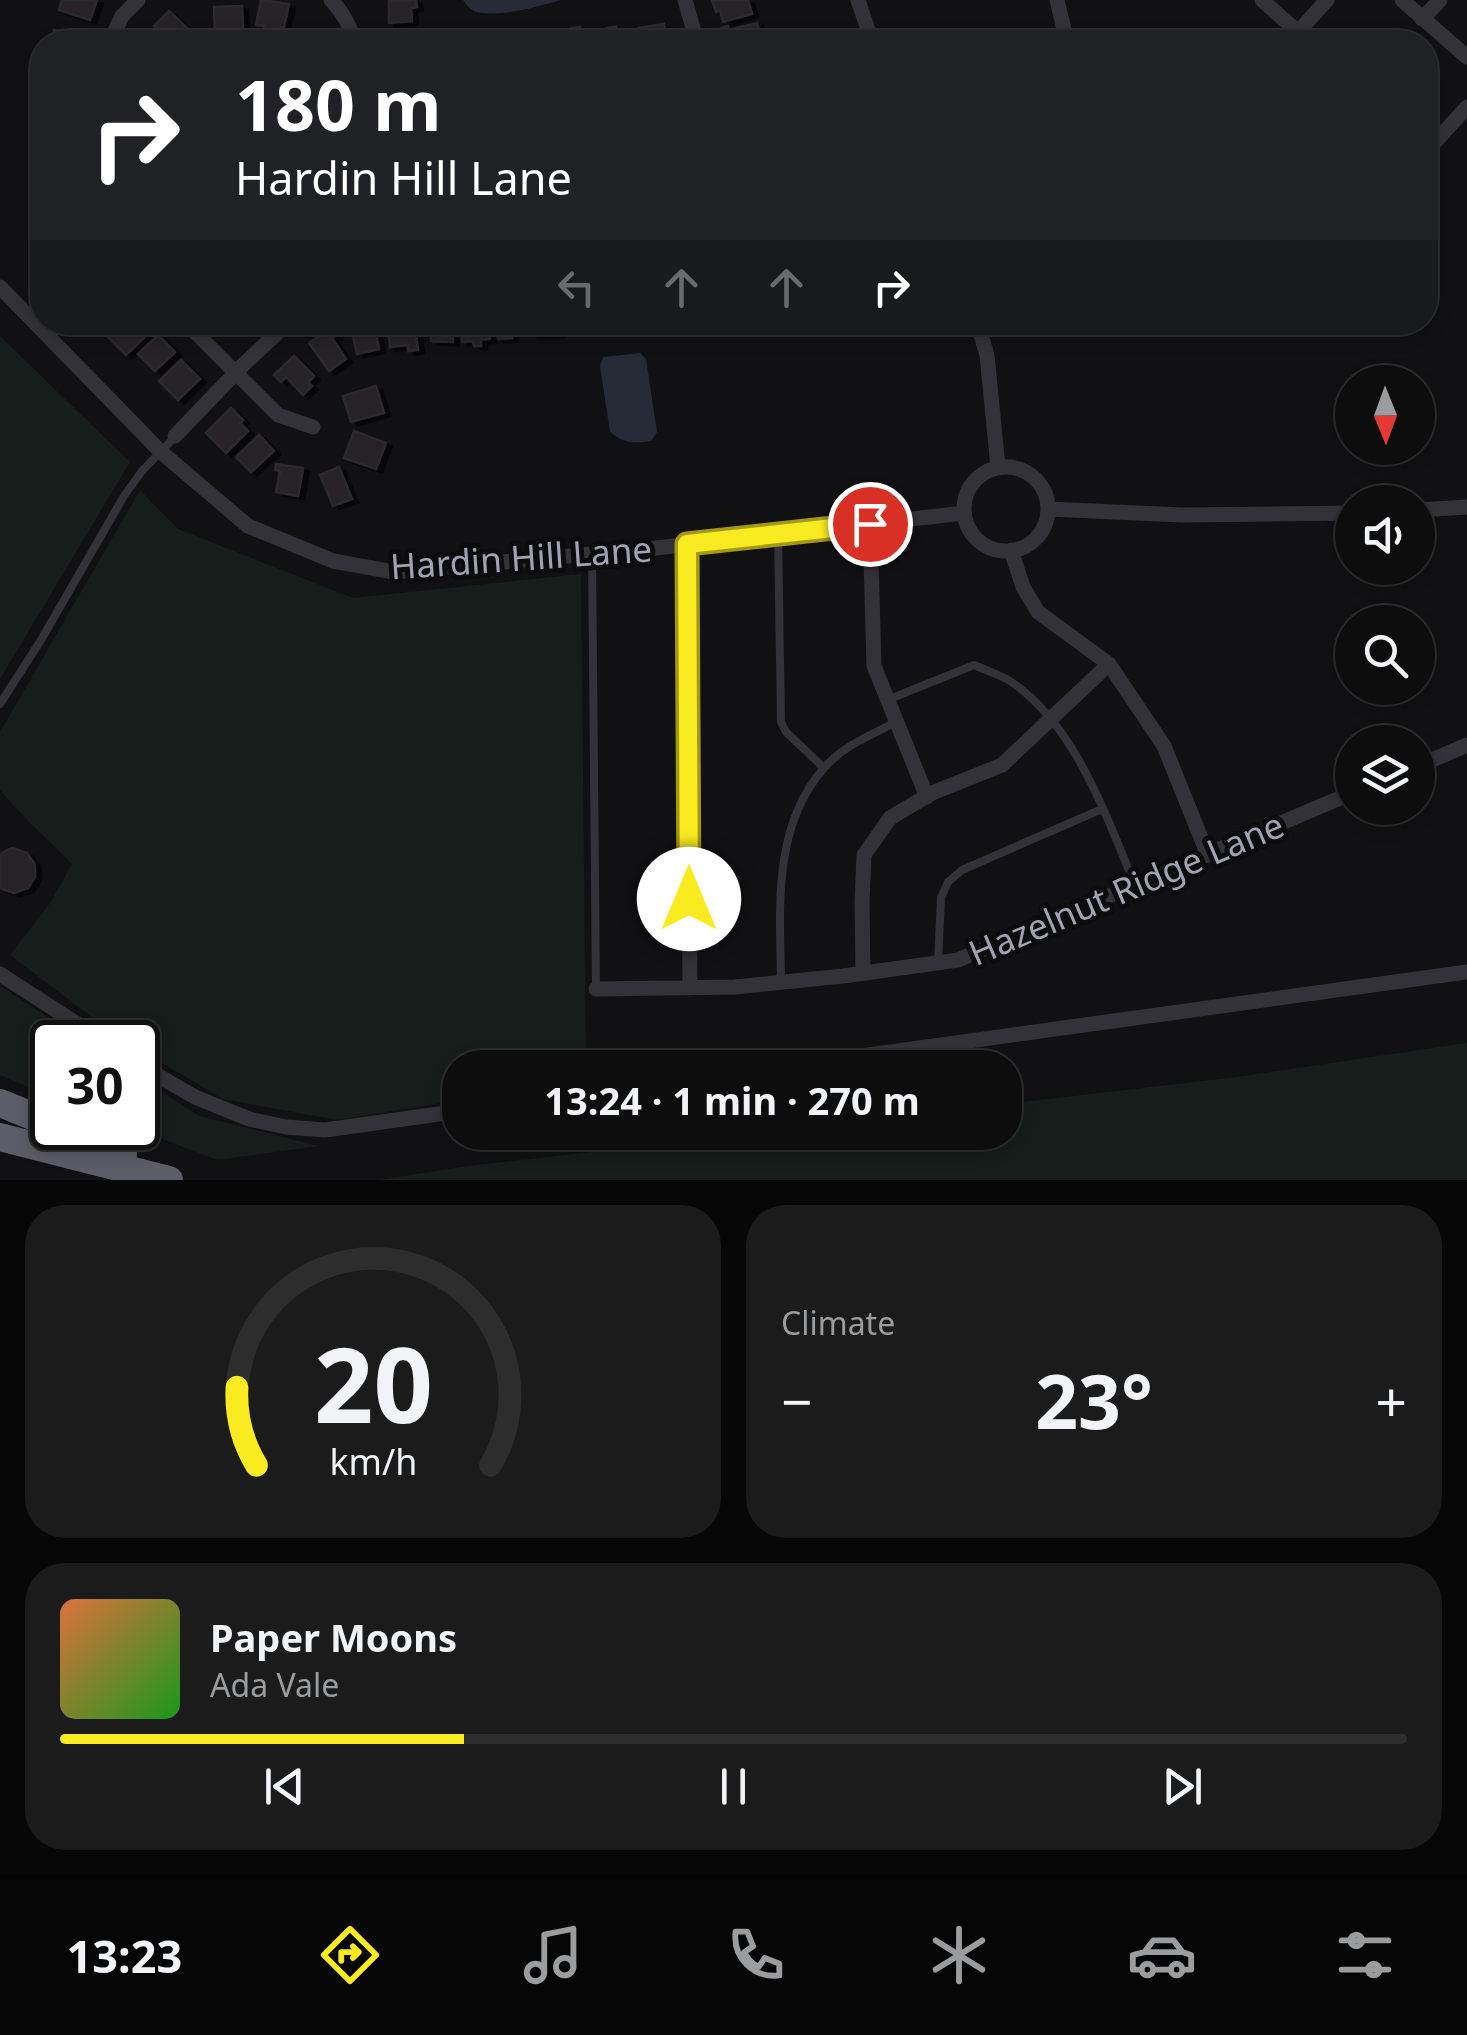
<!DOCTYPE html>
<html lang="en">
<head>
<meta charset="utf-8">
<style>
  body { margin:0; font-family:"Noto Sans",sans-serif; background:#1b1b1c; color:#f1f3f6; height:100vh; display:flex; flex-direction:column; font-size:38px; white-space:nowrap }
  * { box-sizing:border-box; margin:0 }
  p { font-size:32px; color:#9a9c9e }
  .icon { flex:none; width:55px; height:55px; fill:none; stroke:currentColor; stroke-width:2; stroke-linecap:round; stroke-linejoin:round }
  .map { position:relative; height:1180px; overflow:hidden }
  .side { display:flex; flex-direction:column; gap:25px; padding:25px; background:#070708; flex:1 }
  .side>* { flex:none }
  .hud { position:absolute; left:30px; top:30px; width:1408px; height:305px; border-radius:40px; box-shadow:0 5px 15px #0003,0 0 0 2px #2d2d2e; background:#202124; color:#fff; overflow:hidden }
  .needle { width:65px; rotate:179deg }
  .controls { position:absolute; left:1335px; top:365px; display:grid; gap:20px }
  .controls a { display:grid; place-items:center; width:100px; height:100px; border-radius:50%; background:#0d0d0e; box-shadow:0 5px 15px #0003,0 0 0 2px #2d2d2e; font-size:50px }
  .speed { position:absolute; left:30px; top:1020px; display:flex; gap:20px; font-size:50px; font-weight:700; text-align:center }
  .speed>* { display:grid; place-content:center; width:130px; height:130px; border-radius:50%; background:#0d0d0e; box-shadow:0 5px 15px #0003,0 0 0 2px #2d2d2e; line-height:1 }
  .speed .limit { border:5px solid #111; border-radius:15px; background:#fff; color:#111 }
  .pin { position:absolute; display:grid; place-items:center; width:85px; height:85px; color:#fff; margin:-42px; border:5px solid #fff; border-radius:50%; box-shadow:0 2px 10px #0007 }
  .me { position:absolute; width:110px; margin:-55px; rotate:0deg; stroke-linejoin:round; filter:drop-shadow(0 0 8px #0008) }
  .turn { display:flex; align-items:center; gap:35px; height:210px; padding:0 40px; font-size:45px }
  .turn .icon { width:130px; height:130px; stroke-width:2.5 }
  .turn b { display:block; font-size:70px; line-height:85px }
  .lanes { display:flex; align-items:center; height:95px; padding:0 40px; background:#0003; justify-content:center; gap:50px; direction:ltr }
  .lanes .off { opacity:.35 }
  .big { font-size:75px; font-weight:700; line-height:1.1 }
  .side .widget { flex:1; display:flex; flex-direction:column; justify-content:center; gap:15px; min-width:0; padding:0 35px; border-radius:40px; background:#1b1b1c }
  .side .dial { align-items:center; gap:0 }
  .dial svg { height:260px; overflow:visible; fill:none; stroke:#2d2d2e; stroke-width:7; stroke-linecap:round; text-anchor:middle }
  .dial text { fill:#f1f3f6; stroke:none }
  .song { display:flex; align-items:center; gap:30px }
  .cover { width:120px; height:120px; border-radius:15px; background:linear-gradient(135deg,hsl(20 70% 55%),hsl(120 70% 35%)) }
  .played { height:10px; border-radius:5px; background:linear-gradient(90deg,#faeb21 30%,#2d2d2e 30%) }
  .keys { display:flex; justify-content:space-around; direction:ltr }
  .heat { display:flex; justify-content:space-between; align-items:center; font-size:55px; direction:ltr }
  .side .tiles { flex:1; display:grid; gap:25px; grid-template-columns:1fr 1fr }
  .widget:last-child { grid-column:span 2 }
  .trip { position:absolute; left:442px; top:1050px; width:580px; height:100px; border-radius:40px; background:#0d0d0e; box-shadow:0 5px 15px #0003,0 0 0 2px #2d2d2e; font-weight:700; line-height:100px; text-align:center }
  .menu { display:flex; height:160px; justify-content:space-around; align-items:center; background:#050506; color:#9a9c9e }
  .menu .icon { width:70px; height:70px }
  .menu .selected { color:#faeb21 }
  .menu b { font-size:45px; color:#f1f3f6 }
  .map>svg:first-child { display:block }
  .green { fill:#171d1a }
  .water { fill:#272b37 }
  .building { fill:#252427; stroke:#2c2b2f; stroke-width:2.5; filter:url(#shadow) }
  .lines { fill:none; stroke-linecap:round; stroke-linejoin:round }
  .service { stroke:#323238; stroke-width:8 }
  .minor { stroke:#323238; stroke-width:15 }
  .motorway { stroke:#5d5d69; stroke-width:28 }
  .route-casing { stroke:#a29915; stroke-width:25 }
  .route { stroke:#faeb21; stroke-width:18 }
  .labels { text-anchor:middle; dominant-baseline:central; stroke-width:10; stroke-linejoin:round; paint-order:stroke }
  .street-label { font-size:35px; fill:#a1a2b4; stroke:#0c0c0d }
</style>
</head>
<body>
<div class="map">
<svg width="1467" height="1180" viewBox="0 0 1467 1180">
  <defs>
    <filter id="shadow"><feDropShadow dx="6" dy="3.5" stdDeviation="0" flood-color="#0009"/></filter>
  </defs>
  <rect width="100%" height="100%" fill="#111113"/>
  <path class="green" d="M0,336l130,126 -130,217z
    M140,490l38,39 175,69 228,-24 5,493 -126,1v32l-123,20 -114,-21 -85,-50v-7h-11l-5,-2 -112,-85 40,-52 22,-39 -45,-44 -27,-30v-58z
    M0,986l86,56h-34v55l-52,-22z
    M1467,1043v137h-1089l90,-14 291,-33 246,-1v-28l232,-27z
    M138,1076l61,40 119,30 -100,14 -85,-32h5z"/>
  <path class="water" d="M463,0h98c-20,6 -67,19 -87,11 -5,-3 -7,-6 -11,-11z
    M640,353l6,6 11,73 -6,9c-17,3 -27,2 -41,-9l-10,-66 3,-9z"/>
  <path class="building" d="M62,0h35l-7,20 -31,-10z
    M261,0l28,4 -6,27 -11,-2 -2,5 -7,-2 1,-6 -8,-1z
    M416,0l1,7 -6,1 1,13 -23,2v-22z
    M712,0h36l4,14 -29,8 -3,-12 -4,2z
    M242,6l1,27 -28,1 -1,-27z
    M169,11l21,20 -4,4 4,4 -3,3 -7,-1 -10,1 -16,-16z
    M757,23l2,8 -6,1 3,10h-31l-4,-14 7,-2 1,4z
    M664,24l4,18h-27l-2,-14z
    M580,27l1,6 17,-1 1,10h-26l-2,-14z
    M616,27l1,7 16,-1 1,9h-26l-1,-14z
    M54,30l29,5 -2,7h-35l1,-5 6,1z
    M392,30v7l20,-2 1,2h6v5h-29l-1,-11z
    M550,37l1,2 11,-1 1,4h-23v-4z
    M117,322h28l7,8 -26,25 -21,-21z
    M379,322l1,2 -6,1 5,24 -22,5 -7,-31z
    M388,322h26l4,28 -10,1v-6l-18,2z
    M430,322h22l1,20 -22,-1z
    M460,322h28l2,17 -9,1v6h-7l-1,-5 -11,1z
    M496,322h23v10l-7,1v5l-14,1z
    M531,322h28v12l-27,1z
    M331,328l6,7 -5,3 14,21 -17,12 -20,-28z
    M158,335l17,17 -20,19 -17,-17z
    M294,356l20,20 -6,7 4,3 -9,9 -17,-18 -5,5 -7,-7z
    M181,360l19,19 -22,21 -19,-19z
    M376,386l8,27 -33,9 -8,-26z
    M231,408l12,12 -3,3 8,8 -22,22 -20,-20z
    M354,431l32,12 -10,26 -32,-11z
    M259,435l15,16 -23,21 -15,-15z
    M276,464l27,4 -5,28 -22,-4 4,-21 -5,-1z
    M339,467l13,32 -19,7 -13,-31z
    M12,848l15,5 7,10 1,6v8l-7,11 -14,5 -14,-5v-34z"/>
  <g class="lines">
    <path class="service" d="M778,535l3,187 5,10 38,36
      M592,554l4,435
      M887,700l87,-35c11,5 25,9 36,16 65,43 96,135 125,204
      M0,704l41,-64 83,-144 18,-25 33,-34
      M938,962l3,-64 7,-16 14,-12 140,-61
      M781,982c-1,-73 -9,-155 43,-214 19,-22 47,-33 72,-46"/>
    <path class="minor" d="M331,0c11,11 20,27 23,42
      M685,0l12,42
      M858,0l14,42
      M1057,0l10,42
      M1262,0l47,42
      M1402,0l65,57
      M1422,19l18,-19
      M110,42l12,-26 16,-16
      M1289,42l38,-42
      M1425,153l42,-46
      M0,287l161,165 87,74 85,35 61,11 262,-24 308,-35
      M185,322l93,93 35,12
      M977,322l10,33 11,112
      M175,436l69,-72 45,-42
      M964 509a42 42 0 1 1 84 0a42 42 0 1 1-84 0Z
      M1048,509l134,6 170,-2
      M1418,510l49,-3
      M870,524l4,142 53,131
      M687,545l3,443
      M1011,550l12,37 15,25 71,52 55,82 44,109
      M1418,766l49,-21
      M863,973l-1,-70 2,-48 26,-37 42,-25 70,-28 107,-101
      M0,974l105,68
      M596,989l139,-2 108,-11 115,-16 394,-167
      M138,1064l57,33 54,22 37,8 39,3 135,-19
      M774,1068l693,-96"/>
    <path class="motorway" d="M0,1103l52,21
      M61,1128l62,26
      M0,1137l169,43"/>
  </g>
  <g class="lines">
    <defs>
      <path id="route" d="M689,899l-2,-355 183,-20"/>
    </defs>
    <use href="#route" class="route-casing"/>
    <use href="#route" class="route"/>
  </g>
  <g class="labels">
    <g class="street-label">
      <text transform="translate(521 557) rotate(-4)">Hardin Hill Lane</text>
      <text transform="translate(1126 888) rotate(-23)">Hazelnut Ridge Lane</text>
    </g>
  </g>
</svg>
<div class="controls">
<a><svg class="needle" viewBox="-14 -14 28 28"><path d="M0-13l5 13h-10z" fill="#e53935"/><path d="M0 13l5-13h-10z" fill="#9a9c9e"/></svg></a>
<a><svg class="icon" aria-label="sound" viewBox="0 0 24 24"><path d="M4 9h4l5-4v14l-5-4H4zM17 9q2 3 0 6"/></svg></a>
<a><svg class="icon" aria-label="search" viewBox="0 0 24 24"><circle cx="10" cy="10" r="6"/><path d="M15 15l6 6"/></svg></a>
<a><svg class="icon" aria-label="layers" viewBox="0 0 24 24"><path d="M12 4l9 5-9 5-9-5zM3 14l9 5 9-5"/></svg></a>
</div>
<div class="speed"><div class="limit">30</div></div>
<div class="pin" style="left:870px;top:524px;background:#d93025"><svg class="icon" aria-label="arrive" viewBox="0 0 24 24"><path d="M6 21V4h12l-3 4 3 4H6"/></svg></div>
<svg class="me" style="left:689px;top:899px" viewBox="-20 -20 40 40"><circle r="19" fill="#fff"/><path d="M0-13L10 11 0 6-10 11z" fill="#faeb21"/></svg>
<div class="trip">13:24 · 1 min · 270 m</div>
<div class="hud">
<div class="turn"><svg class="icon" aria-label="right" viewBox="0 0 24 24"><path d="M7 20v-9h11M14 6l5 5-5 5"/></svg><div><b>180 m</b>Hardin Hill Lane</div></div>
<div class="lanes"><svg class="icon off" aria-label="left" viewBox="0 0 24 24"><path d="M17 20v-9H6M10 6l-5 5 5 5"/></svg><svg class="icon off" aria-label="ahead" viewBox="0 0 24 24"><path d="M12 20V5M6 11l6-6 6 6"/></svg><svg class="icon off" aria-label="ahead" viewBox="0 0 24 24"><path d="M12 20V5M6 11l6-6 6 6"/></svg><svg class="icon" aria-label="right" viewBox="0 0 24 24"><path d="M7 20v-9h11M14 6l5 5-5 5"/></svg></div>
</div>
</div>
<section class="side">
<div class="tiles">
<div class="widget dial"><svg viewBox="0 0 100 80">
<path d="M14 69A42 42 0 1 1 86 69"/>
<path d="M14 69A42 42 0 0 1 8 45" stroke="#faeb21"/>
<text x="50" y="56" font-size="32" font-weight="700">20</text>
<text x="50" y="72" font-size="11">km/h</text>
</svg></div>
<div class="widget"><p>Climate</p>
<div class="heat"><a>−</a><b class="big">23°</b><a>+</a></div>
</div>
<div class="widget">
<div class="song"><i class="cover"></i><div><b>Paper Moons</b><p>Ada Vale</p></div></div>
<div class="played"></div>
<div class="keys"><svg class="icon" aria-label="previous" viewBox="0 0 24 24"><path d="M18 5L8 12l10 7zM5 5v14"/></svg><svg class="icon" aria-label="pause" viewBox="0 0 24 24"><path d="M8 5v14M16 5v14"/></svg><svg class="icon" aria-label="next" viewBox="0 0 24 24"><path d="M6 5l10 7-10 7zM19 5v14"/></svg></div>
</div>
</div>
</section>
<nav class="menu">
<b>13:23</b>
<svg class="icon selected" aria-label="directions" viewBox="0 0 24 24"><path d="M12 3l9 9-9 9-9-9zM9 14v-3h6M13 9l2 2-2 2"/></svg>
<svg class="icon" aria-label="music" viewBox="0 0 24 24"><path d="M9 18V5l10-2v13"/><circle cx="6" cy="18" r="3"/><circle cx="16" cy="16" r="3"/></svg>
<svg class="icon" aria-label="phone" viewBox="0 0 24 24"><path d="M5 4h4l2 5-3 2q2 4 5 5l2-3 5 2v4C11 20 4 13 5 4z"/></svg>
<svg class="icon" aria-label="climate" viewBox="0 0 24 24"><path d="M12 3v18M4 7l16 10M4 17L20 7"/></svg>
<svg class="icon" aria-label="car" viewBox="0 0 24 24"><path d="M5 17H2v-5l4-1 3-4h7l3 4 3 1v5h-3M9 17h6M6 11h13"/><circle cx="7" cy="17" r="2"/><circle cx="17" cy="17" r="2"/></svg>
<svg class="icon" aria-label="filters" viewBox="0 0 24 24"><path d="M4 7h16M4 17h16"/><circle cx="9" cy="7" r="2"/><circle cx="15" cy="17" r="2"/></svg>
</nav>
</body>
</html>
